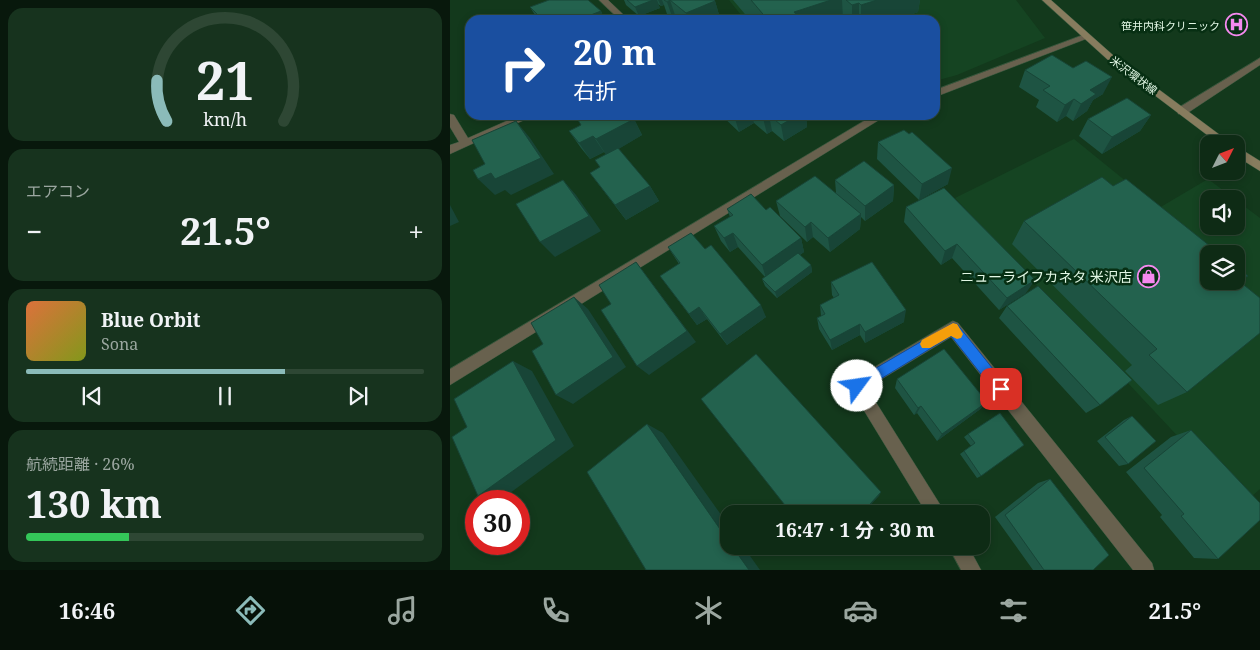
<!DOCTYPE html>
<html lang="ja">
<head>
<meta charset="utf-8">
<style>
  body { margin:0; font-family:"Noto Serif","Noto Sans JP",serif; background:#17331e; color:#f1f3f6; height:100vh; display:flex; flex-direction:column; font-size:19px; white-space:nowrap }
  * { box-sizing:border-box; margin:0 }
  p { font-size:16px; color:#9ba7a0 }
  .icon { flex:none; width:28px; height:28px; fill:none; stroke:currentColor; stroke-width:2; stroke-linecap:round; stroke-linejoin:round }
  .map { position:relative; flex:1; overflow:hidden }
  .sheet { display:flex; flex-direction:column; gap:8px; padding:8px; background:#08180c; width:450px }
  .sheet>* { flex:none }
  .banner { position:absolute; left:15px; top:15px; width:475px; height:105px; border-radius:15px; box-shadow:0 2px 8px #0003,0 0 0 1px #2e4734; background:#1a4fa0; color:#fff; overflow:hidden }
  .needle { width:32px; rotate:48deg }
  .fabs { position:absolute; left:750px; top:135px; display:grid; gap:10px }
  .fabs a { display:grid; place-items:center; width:45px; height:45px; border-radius:10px; background:#0e2b15; box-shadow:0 2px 8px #0003,0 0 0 1px #2e4734; font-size:25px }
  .speed { position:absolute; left:15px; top:490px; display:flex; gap:10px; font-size:25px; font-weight:700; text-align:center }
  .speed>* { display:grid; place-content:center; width:65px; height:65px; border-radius:50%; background:#0e2b15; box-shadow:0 2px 8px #0003,0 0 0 1px #2e4734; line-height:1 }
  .speed .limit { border:8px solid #d22; background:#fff; color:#111 }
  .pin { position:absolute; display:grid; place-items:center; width:42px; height:42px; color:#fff; margin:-21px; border-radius:10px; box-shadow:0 2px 8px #0006 }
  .me { position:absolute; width:55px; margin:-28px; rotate:59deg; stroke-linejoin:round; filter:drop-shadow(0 0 4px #0008) }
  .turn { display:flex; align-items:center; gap:18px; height:105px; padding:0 25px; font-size:22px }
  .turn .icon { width:65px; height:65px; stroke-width:2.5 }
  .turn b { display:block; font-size:35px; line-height:42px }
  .big { font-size:38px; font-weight:700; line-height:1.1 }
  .sheet .widget { flex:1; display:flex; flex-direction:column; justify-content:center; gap:8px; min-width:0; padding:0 18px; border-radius:15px; background:#17331e }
  .sheet .dial { align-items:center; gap:0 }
  .dial svg { height:130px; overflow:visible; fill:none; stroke:#2e4734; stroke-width:7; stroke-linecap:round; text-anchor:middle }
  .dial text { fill:#f1f3f6; stroke:none }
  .song { display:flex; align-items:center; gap:15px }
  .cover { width:60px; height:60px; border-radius:8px; background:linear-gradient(135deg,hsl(20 70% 55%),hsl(70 70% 35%)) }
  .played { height:5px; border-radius:2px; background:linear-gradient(90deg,#8bbbb9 65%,#2e4734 65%) }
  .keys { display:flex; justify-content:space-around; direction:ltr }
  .heat { display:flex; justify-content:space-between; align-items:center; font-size:28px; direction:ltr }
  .charge { height:8px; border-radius:4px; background:linear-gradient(90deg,#34c759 26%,#2e4734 0) }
  .trip { position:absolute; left:270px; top:505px; width:270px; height:50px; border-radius:15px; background:#0e2b15; box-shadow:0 2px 8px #0003,0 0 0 1px #2e4734; font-weight:700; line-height:50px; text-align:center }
  .tab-bar { display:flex; height:80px; justify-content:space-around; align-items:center; background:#061108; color:#9ba7a0 }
  .tab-bar .icon { width:35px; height:35px }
  .tab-bar .current { color:#8bbbb9 }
  .tab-bar b { font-size:22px; color:#f1f3f6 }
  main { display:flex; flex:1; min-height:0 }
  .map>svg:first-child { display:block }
  .built { fill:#154422; fill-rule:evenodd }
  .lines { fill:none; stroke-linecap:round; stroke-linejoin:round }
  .minor-casing { stroke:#34573c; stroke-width:1 }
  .secondary-casing { stroke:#34573c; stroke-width:1 }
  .minor { fill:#68614e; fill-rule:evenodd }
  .secondary { fill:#877c5e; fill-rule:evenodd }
  .wall { fill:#1e5443 }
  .shaded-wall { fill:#184537 }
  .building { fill:#23624e; stroke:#184537 }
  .route { fill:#1a73e8; stroke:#114b97 }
  .slow { fill:#f59e0b }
  .labels { text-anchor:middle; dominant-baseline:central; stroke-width:5; stroke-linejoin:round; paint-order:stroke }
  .far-poi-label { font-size:11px; fill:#e2f7e5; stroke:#072f13; text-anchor:end }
  .far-street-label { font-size:11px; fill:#e2f7e5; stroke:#072f13 }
  .poi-label { font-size:14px; fill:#e2f7e5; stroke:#072f13; text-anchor:end }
</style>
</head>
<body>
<main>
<section class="sheet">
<div class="widget dial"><svg viewBox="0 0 100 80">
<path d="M14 69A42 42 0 1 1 86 69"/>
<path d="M14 69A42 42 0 0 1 8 44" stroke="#8bbbb9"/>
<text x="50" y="56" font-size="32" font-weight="700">21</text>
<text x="50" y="72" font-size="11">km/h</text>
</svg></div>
<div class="widget"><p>エアコン</p>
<div class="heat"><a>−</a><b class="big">21.5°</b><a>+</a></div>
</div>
<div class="widget">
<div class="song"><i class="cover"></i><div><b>Blue Orbit</b><p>Sona</p></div></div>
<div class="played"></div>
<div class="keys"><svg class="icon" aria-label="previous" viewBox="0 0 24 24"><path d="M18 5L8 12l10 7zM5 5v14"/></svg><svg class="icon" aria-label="pause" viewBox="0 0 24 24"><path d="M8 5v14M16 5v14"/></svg><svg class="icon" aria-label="next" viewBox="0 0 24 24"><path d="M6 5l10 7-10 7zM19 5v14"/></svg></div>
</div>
<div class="widget"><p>航続距離 · 26%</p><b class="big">130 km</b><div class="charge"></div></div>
</section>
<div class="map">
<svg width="810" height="570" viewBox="0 0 810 570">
  <rect width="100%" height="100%" fill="#13391c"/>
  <path class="built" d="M279,0h287l29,38 -88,37 -22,6v-61h-190z
    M624,139l85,69 49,-29 27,20h-26v27h27v-26l24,18v271l-18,16 -287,-307zM759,254h27v27h-27z"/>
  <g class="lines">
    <defs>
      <path id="minor" d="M149,0h9l21,20h-9z
        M633,35l8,2 -156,60v-7z
        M810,58v7l-74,49h-8v-6z
        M0,114l4,1 14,23 52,-23h15l-85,39v-9l9,-3 -9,-15z
        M424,115h13l-437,270v-16z
        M503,321l5,2 194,240 2,7h-21l-182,-233 -84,51 79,126h-19l-78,-128 2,-5z
        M498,546h20l13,24h-20z"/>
      <path id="secondary" d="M592,0h9l63,56 118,88h-13l-111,-84z
        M786,146l24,15v10l-24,-15z"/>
    </defs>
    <use href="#minor" class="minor-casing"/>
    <use href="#secondary" class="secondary-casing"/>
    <use href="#minor" class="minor"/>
    <use href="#secondary" class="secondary"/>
  </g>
  <path class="wall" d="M174,0h90l1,1 5,17 -4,2h-37l-3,-2 -3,1 -6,-5 -3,-9 -3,1 -3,-2 2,4 -21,8 -13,-11z
    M283,0h187l-2,12 -22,8h-146z
    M80,7l71,4 4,9h-67z
    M575,70l78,24 -10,6 -6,11 -14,10 -7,-5 -9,6 -21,-15 3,-7 -20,-13z
    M271,115h85l1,12 -23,14 -12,-10 -5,3 -13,-11 -15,9z
    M701,115l-11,16 -38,23 -23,-18 9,-17z
    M184,119l8,16 -24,14 32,37 9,15 -33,19 -36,-47 10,-6 6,-13 -2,-2 -14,7 -9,-11 -12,-17z
    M428,142l70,42 -29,16 -42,-41z
    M385,180l59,5 -1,16 -28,20 -4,-4 -1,12 -30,23 -17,-15 -6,5 -27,-26 -4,-15 60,-8z
    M456,207l120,86 -27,17 -47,-52 -11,7 -37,-43z
    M277,209l39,1 35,28 3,14 -4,3 11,10 1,7 -35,26 -12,-12 -3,-7 3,-2 -27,-30 -8,5 -9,-11 -7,-15 16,-9z
    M574,221l216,60 -53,111 -29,13 -33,-34 7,-6 -120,-121z
    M218,247l37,2 61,68 -39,28 -20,-26 -10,6 -37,-49 19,-12z
    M381,282l73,40 -39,21 -5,-8 -28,15 -13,-21 -2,-11 4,-2 -1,-11 14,-7 -2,-3z
    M557,306l93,99 -14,8 -87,-95z
    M447,379l90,23 -8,8 -42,31 -20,-28 -3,2 -19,-27z
    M550,413l-19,63 -4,2 -17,-24 11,-8 -7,-9 4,-3z
    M682,416l-4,48 -9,2 -22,-25 27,-21z
    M741,430l27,129 -24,-1 -34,-41 2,-2 -36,-43 45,-35z
    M600,479l43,91h-60l-38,-53 43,-34z"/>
  <path class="shaded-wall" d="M203,0h4l3,8 -21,8 -4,-9z
    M208,0h4l2,5 -3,1z
    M220,0l6,18 -3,1 -6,-17z
    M381,0h11l1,20h-48l-1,-8z
    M427,0h43l-2,12 -22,8h-35v-15z
    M265,1l5,17 -4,2h-28l-2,-7z
    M409,3v17h-7v-15z
    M151,11l4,9h-27z
    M662,77l-9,17 -10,6 -6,11 -14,10 8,-17 9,-14z
    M624,99l-8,17 -9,6 8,-17z
    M284,115h18l2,8 -15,9z
    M319,115l3,16 -5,3 -4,-16z
    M348,115h8l1,12 -23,14 -3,-16z
    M701,115l-11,16 -38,23 10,-17z
    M184,119l8,16 -35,21 -11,-17z
    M66,121l14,17 24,36 -43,21 -6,-5 -10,5 -17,-16z
    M143,136l11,16 -14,7 -11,-16z
    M502,168l-4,16 -29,16 3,-16z
    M113,180l13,15 25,36 -46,26 -15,-15z
    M444,185l-1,16 -28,20v-15z
    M200,186l9,15 -33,19 -11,-15z
    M0,205l9,17 -9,4z
    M411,214l-1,15 -30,23 -2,-14z
    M361,222l2,15 -6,5 -2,-15z
    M283,233l5,14 -8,5 -6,-14z
    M351,238l3,14 -38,26 -4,-13z
    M507,244l-5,14 -11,7 4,-14z
    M186,262l60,80 -47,33 -12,-9z
    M361,265l1,7 -35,26 -2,-6z
    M585,280l-9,13 -27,17 8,-12z
    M124,297l14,12 38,58 -53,37 -17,-9z
    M311,305l5,12 -39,28 -7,-11z
    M249,307l8,12 -10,6 -8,-11z
    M456,310l-2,12 -39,21v-11z
    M410,324v11l-28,15 -2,-10z
    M63,361l19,10 42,75 -72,53 -24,-3z
    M537,402l-8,8 -42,31 5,-7z
    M471,406l-4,7 -3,2 4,-7z
    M197,424l16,9 66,93v16z
    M431,492l-2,4 -17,18h-1z
    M282,546h11l17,24h-11z"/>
  <path class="building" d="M99,0h39l13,11 -23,9h-35l-13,-13z
    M177,0h26l-18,7z
    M214,0h50l1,1 -29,12 -16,-13 -3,2z
    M301,0h80l-37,12 7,8h-33z
    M396,0h31l-16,5 -2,-2 -7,2z
    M602,55l21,13 13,-7 26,16 -22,13 6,4 -15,10 -7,-5 -9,6 -22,-15 7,-4 -25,-16z
    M677,98l24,17 -39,22 -24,-18z
    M125,115h55l4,4 -38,20 -3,-3 -14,7 -10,-12 12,-6z
    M310,115h8l-5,3z
    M319,115h29l-17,10z
    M66,121l25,37 -46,21 -4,-6 -13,6 -5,-9 12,-6 -13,-24z
    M454,130l5,4 3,-2 40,36 -30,16 -44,-42z
    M168,148l32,38 -35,19 -25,-32 10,-6 -5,-7z
    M414,161l30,24 -29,21 -30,-26z
    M365,176l46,38 -33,24 -17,-16 -6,5 -29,-26z
    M652,177l11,9 13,-7 94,75h-11v27h27v-14l12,9 -9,5 21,17v35l-73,59 -38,-37 8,-6 -133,-128z
    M113,180l26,36 -49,26 -24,-38z
    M494,188l91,92 -28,18 -50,-54 -12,7 -39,-44z
    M301,194l15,16 4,-3 31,31 -39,27 -29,-32 -9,5 -10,-12 19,-11 -6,-6z
    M241,233l14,16 6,-4 50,60 -41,29 -21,-27 -10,7 -29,-38 20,-13 -12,-16z
    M348,253l13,12 -36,27 -13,-13z
    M186,262l51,69 -50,35 -36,-56 10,-6 -12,-19z
    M422,262l34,48 -41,22 -5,-8 -30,16 -13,-22 8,-4 -5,-9 19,-10 -8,-13z
    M588,286l94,94 -32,25 -93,-99z
    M124,297l39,60 -57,38 -24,-44 11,-7 -12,-21z
    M494,349l43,53 -45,32 -21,-28 -3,2 -21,-29z
    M306,354l125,138 -20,22h-69l-91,-115z
    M63,361l43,79 -78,56 -26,-59 15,-10 -13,-28z
    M550,413l24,32 -43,31 -17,-25 11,-8 -7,-9z
    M682,416l24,25 -28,23 -23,-27z
    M197,424l82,118v4h3l17,24h-103l-59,-98z
    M741,430l69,73v17l-42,39 -37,-43 3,-2 -40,-46z
    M600,479l59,76 -16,15h-49l-39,-55z
    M368,546h13l-7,7z"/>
  <path class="route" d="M503,323l4,1 48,60 2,5 -2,4 -4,2 -5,-2 -45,-57 -90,55 -4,1 -5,-1 -2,-5 2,-4z"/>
  <path class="slow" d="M503,323l4,1 6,10 -2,4 -4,1 -6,-3 -21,12h-8l-2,-4 2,-4z"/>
  <defs>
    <symbol id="hospital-ring" viewBox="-11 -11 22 22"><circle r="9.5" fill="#072f13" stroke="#f589ef" stroke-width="1.5"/><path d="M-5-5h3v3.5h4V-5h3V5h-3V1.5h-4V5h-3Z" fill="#f589ef"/></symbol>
    <symbol id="shop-ring" viewBox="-11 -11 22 22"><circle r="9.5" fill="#072f13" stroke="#f589ef" stroke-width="1.5"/><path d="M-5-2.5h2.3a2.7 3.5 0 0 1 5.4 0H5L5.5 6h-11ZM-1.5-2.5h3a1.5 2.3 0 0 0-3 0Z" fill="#f589ef"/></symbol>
  </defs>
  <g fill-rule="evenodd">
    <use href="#hospital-ring" x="774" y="12" width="25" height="25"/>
    <use href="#shop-ring" x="686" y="264" width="25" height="25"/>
  </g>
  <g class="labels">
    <g class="far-poi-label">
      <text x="770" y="25">笹井内科クリニック</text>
    </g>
    <g class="far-street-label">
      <text transform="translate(684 75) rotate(37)">米沢環状線</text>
    </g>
    <g class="poi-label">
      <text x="682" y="276">ニューライフカネタ 米沢店</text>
    </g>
  </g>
</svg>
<div class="fabs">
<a><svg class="needle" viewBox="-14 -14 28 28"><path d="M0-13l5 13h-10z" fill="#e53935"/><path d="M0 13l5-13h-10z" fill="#9ba7a0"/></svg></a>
<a><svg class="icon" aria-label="sound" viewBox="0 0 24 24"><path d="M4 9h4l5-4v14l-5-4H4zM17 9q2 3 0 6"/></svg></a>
<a><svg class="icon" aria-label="layers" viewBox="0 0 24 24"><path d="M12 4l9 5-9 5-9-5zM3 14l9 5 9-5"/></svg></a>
</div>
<div class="speed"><div class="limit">30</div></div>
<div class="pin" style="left:551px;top:389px;background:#d93025"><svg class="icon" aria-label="arrive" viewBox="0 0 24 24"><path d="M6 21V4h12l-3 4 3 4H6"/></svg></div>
<svg class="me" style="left:407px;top:386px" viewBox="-20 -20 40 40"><circle r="19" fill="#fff"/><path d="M0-13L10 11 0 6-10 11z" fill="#1a73e8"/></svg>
<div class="trip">16:47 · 1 分 · 30 m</div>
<div class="banner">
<div class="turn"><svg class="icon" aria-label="right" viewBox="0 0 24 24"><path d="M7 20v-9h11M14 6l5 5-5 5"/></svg><div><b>20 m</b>右折</div></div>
</div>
</div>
</main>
<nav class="tab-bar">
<b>16:46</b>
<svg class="icon current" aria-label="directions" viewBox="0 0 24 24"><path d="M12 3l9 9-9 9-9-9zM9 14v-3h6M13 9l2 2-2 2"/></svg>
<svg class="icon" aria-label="music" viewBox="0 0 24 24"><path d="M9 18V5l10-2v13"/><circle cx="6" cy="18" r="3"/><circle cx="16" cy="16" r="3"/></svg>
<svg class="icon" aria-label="phone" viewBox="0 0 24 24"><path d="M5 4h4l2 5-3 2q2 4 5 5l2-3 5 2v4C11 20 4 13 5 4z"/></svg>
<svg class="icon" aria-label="climate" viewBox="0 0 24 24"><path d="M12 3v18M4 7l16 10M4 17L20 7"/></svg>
<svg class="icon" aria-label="car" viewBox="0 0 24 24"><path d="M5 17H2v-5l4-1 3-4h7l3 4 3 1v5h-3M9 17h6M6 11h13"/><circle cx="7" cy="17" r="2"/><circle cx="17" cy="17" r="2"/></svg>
<svg class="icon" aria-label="filters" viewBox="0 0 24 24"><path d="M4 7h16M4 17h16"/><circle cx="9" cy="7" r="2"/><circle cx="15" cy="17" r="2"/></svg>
<b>21.5°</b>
</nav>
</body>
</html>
